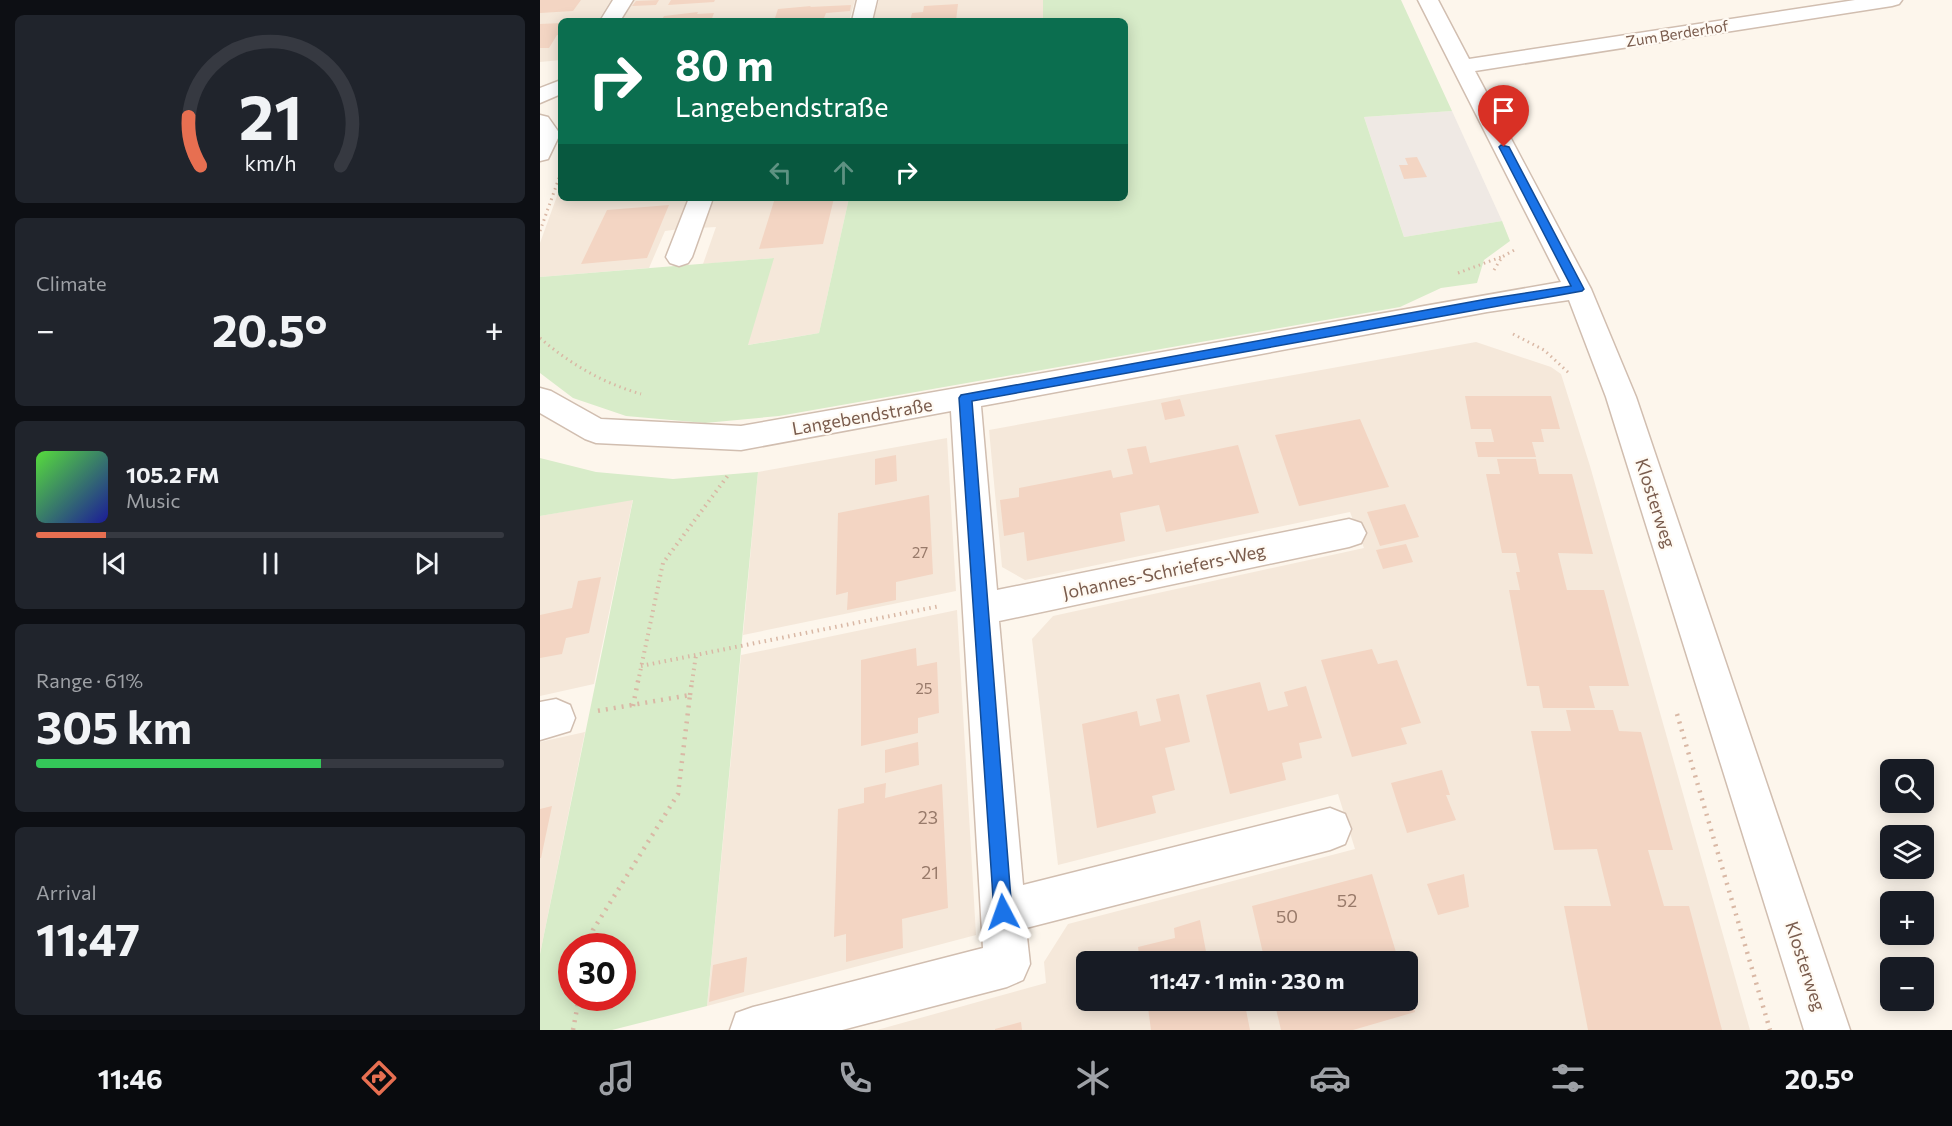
<!DOCTYPE html>
<html lang="en">
<head>
<meta charset="utf-8">
<style>
  body { margin:0; font-family:Commissioner,sans-serif; background:#20242c; color:#f1f3f6; height:100vh; display:flex; flex-direction:column; font-size:22px; white-space:nowrap }
  * { box-sizing:border-box; margin:0 }
  p { font-size:20px; color:#9ea1a6 }
  .icon { flex:none; width:33px; height:33px; fill:none; stroke:currentColor; stroke-width:2; stroke-linecap:round; stroke-linejoin:round }
  .map { position:relative; flex:1; overflow:hidden }
  .drawer { display:flex; flex-direction:column; gap:15px; padding:15px; background:#0d0f14; width:540px }
  .drawer>* { flex:none }
  .guide { position:absolute; left:18px; top:18px; width:570px; height:183px; border-radius:9px; box-shadow:0 3px 15px #0003; background:#0b6e4f; color:#fff; overflow:hidden }
  .fabs { position:absolute; left:1340px; top:759px; display:grid; gap:12px }
  .fabs a { display:grid; place-items:center; width:54px; height:54px; border-radius:9px; background:#171b24; box-shadow:0 3px 15px #0003; font-size:30px }
  .speed { position:absolute; left:18px; top:933px; display:flex; gap:12px; font-size:30px; font-weight:700; text-align:center }
  .speed>* { display:grid; place-content:center; width:78px; height:78px; border-radius:50%; background:#171b24; box-shadow:0 3px 15px #0003; line-height:1 }
  .speed .limit { border:9px solid #d22; background:#fff; color:#111 }
  .pin { position:absolute; display:grid; place-items:center; width:51px; height:51px; color:#fff; margin:-62px -26px; border-radius:50% 50% 50% 0; rotate:-45deg; box-shadow:0 0 6px #0007 }
  .pin .icon { rotate:45deg }
  .me { position:absolute; width:66px; margin:-33px; rotate:356deg; stroke-linejoin:round; filter:drop-shadow(0 0 4px #0008) }
  .turn { display:flex; align-items:center; gap:21px; height:126px; padding:0 18px; font-size:27px }
  .turn .icon { width:78px; height:78px; stroke-width:2.5 }
  .turn b { display:block; font-size:42px; line-height:51px }
  .lanes { display:flex; align-items:center; height:57px; padding:0 18px; background:#0003; justify-content:center; gap:30px; direction:ltr }
  .lanes .off { opacity:.35 }
  .big { font-size:45px; font-weight:700; line-height:1.1 }
  .drawer .card { flex:1; display:flex; flex-direction:column; justify-content:center; gap:9px; min-width:0; padding:0 21px; border-radius:9px; background:#20242c }
  .drawer .dial { align-items:center; gap:0 }
  .dial svg { height:156px; overflow:visible; fill:none; stroke:#363941; stroke-width:7; stroke-linecap:round; text-anchor:middle }
  .dial text { fill:#f1f3f6; stroke:none }
  .song { display:flex; align-items:center; gap:18px }
  .cover { width:72px; height:72px; border-radius:9px; background:linear-gradient(135deg,hsl(110 70% 55%),hsl(240 70% 35%)) }
  .played { height:6px; border-radius:3px; background:linear-gradient(90deg,#e76f51 15%,#363941 15%) }
  .keys { display:flex; justify-content:space-around; direction:ltr }
  .heat { display:flex; justify-content:space-between; align-items:center; font-size:33px; direction:ltr }
  .charge { height:9px; border-radius:4px; background:linear-gradient(90deg,#34c759 61%,#363941 0) }
  .trip { position:absolute; left:536px; top:951px; width:342px; height:60px; border-radius:9px; background:#171b24; box-shadow:0 3px 15px #0003; font-weight:700; line-height:60px; text-align:center }
  .tab-bar { display:flex; height:96px; justify-content:space-around; align-items:center; background:#090b0e; color:#9ea1a6 }
  .tab-bar .icon { width:42px; height:42px }
  .tab-bar .current { color:#e76f51 }
  .tab-bar b { font-size:27px; color:#f1f3f6 }
  main { display:flex; flex:1; min-height:0 }
  .map>svg:first-child { display:block }
  .residential { fill:#f5e8da; fill-rule:evenodd }
  .industrial { fill:#efe9e4 }
  .green { fill:#d8ecc9; fill-rule:evenodd }
  .building { fill:#f3d5c3 }
  .lines { fill:none; stroke-linecap:round; stroke-linejoin:round }
  .street-casing { stroke:#d1beb0; stroke-width:3 }
  .path-far2 { stroke:#d9b8a5; stroke-width:3; stroke-dasharray:1.5 4; stroke-linecap:butt }
  .path-far1 { stroke:#d9b8a5; stroke-width:4; stroke-dasharray:1.5 4.5; stroke-linecap:butt }
  .path { stroke:#d9b8a5; stroke-width:4.5; stroke-dasharray:2 6; stroke-linecap:butt }
  .street { fill:#fff; fill-rule:evenodd }
  .route { fill:#1a73e8; stroke:#114b97; stroke-width:1.5 }
  .labels { text-anchor:middle; dominant-baseline:central; stroke-width:4.5; stroke-linejoin:round; paint-order:stroke }
  .far-street-label { font-size:15px; fill:#7a5c4d; stroke:#fffaf3 }
  .number-label { font-size:15px; fill:#987a6a }
  .street-label { font-size:18px; fill:#7a5c4d; stroke:#fffaf3 }
  .near-number-label { font-size:18px; fill:#987a6a }
</style>
</head>
<body>
<main>
<section class="drawer">
<div class="card dial"><svg viewBox="0 0 100 80">
<path d="M14 69A42 42 0 1 1 86 69"/>
<path d="M14 69A42 42 0 0 1 8 44" stroke="#e76f51"/>
<text x="50" y="56" font-size="32" font-weight="700">21</text>
<text x="50" y="72" font-size="11">km/h</text>
</svg></div>
<div class="card"><p>Climate</p>
<div class="heat"><a>−</a><b class="big">20.5°</b><a>+</a></div>
</div>
<div class="card">
<div class="song"><i class="cover"></i><div><b>105.2 FM</b><p>Music</p></div></div>
<div class="played"></div>
<div class="keys"><svg class="icon" aria-label="previous" viewBox="0 0 24 24"><path d="M18 5L8 12l10 7zM5 5v14"/></svg><svg class="icon" aria-label="pause" viewBox="0 0 24 24"><path d="M8 5v14M16 5v14"/></svg><svg class="icon" aria-label="next" viewBox="0 0 24 24"><path d="M6 5l10 7-10 7zM19 5v14"/></svg></div>
</div>
<div class="card"><p>Range · 61%</p><b class="big">305 km</b><div class="charge"></div></div>
<div class="card"><p>Arrival</p><b class="big">11:47</b></div>
</section>
<div class="map">
<svg width="1412" height="1030" viewBox="0 0 1412 1030">
  <rect width="100%" height="100%" fill="#fdf6ec"/>
  <path class="residential" d="M0,0h71l-13,21h-37v39l-21,2z
    M93,0h222l-6,21h-228z
    M339,0h164v21h-170z
    M21,185v13h126l-2,7h5l-10,24 -15,2 -16,37 -109,9v-34z
    M175,198h134l-30,135 -72,12 26,-87 -70,6 13,-37 -17,1 9,-25h5z
    M936,342l75,25 10,7 29,92 160,564h-873l169,-47 -2,-21 24,-38 287,-75 -17,-55 -280,71 -26,-226 21,-23 311,-68 -14,-36 -325,68 -23,-13 -13,-137zM546,962h321v38h-321z
    M407,438l9,153 -213,44 15,-163z
    M93,499l-39,185 -54,12v-180z
    M417,610l19,325 -269,71 34,-351z
    M45,732l-45,222v-212z"/>
  <path class="industrial" d="M912,111l50,110 -98,16 -40,-120z"/>
  <path class="green" d="M503,0h358l51,111 -88,6 40,120 98,-16 8,20 -26,19 -7,23 -36,5 -41,19 -621,109 -74,7 -79,-7 -53,-18 -33,-25v-96l234,-19 -26,87 71,-12 30,-135h276v-177h-82z
    M0,458l56,14 77,7 85,-7 -51,534 -95,24h-72v-76l93,-454 -93,16zM82,946v52h-50v-52z"/>
  <path class="building" d="M0,0h41l-8,11 -33,2z
    M119,0l-3,5 -24,1 4,-5z
    M131,0h44l-1,2 -46,3z
    M418,4l-2,17h-46l2,-8 11,-1 1,-6z
    M311,5l-1,6 -24,2 -2,5h-5l-1,3h-44l4,-12 33,-3 -1,1z
    M158,12l-1,2 17,-1 -3,8h-50l3,-5z
    M21,23v12h-4l-8,13h-9v-24z
    M877,157l10,20 -23,2 -5,-14h9l-3,-7z
    M235,198h59l-11,46 -64,5z
    M129,205l-22,53 -66,6 26,-54z
    M925,396h86l9,33h-19l3,13h-12l4,15h-58l-3,-15h19l-3,-13h-20z
    M640,399l5,17 -20,4 -4,-17z
    M820,419l29,68 -90,19 -24,-71z
    M698,445l21,68 -93,19 -7,-27 -39,8 5,28 -98,20 -3,-29 -20,4 -4,-36 19,-3v-9l92,-18 2,8 20,-4 -6,-25 19,-3 4,17z
    M356,455l1,26 -22,4v-26z
    M957,459h39l3,15h33l21,80 -35,-1 9,37h37l25,96h-40l6,22h-52l-4,-22h-12l-18,-96h11l-4,-18h4l-4,-19h-14l-16,-79h14z
    M389,495l4,79 -37,8v18l-49,10 1,-18 -12,3 2,-82z
    M865,504l14,33 -39,9 -13,-34z
    M866,544l7,18 -30,7 -7,-19z
    M61,577l-12,56 -23,5 -4,16 -22,4v-43l32,-7 6,-27z
    M376,648l1,18 20,-4 2,51 -21,5v15l-57,13v-86z
    M832,649l6,15 19,-4 24,63 -20,5 6,16 -55,13 -31,-97z
    M720,682l8,29 20,-5 -4,-14 22,-6 16,52 -23,5 3,15 -20,5 4,17 -56,14 -24,-99z
    M639,694l11,48 -25,6 10,42 -23,6 4,17 -59,15 -15,-104 55,-13 3,15 21,-5 -5,-22z
    M1026,710h47l6,21 22,1 32,118h-25l16,56h25l33,124h-134l-24,-124h47l-14,-57 -43,1 -23,-119h40z
    M378,742l1,23 -34,8v-23z
    M902,770l8,25h-4l10,25 -49,13 -16,-50z
    M346,783l-1,15 57,-14 6,124 -46,11 1,29 -57,14v-28l-12,3 4,-128 26,-6v-15z
    M12,806l-11,52h-1v-49z
    M832,874l27,88h-134l-13,-56z
    M924,874l5,33 -31,8 -11,-31z
    M660,920l8,42h-68l-2,-15 37,-9 -1,-10z
    M207,957l-3,35 -35,10 4,-37z
    M868,988l7,24 -62,18h-72l-7,-30h133z
    M607,1000h97l6,30h-99z
    M481,1022l1,8h-27v-1z"/>
  <g class="lines">
    <defs>
      <path id="street" d="M73,0h20l-13,21h-20z
        M317,0h20l-5,21h-20z
        M878,0h20l31,59 386,-59h47l-3,4 -7,2 -417,65 116,218 45,108 214,633h-46l-198,-633 -37,-97 -82,12 -506,94 16,184 352,-71 12,4 5,10 -5,10 -12,4 -350,74 24,264 307,-77 15,6 6,15 -6,15 -15,6 -304,78 4,36 -7,16 -16,7 -165,43h-112l6,-17 17,-6 230,-59 -32,-537 -210,39 -145,-7 -11,-4 -45,-26v-25l11,3 50,28 140,7 820,-144z
        M21,80v14l-21,9v-15z
        M0,115l8,2 12,17 -12,25 -8,2z
        M149,198h24l-21,59 -4,6 -9,3 -9,-3 -4,-6z
        M16,699l14,6 5,13 -5,13 -30,9v-38z"/>
    </defs>
    <use href="#street" class="street-casing"/>
    <path class="path-far2" d="M0,231l19,-53
      M954,270l8,-13 14,-8
      M918,273l43,-16
      M973,334l31,16 26,24
      M0,338c30,26 63,45 101,56"/>
    <path class="path-far1" d="M101,666l299,-60
      M98,682l25,-119 66,-89
      M152,682l4,-27"/>
    <path class="path" d="M150,695l2,-14
      M93,706l5,-25
      M1137,714l93,316
      M49,946l4,-16 85,-136 12,-99 -93,16
      M33,1030l6,-32"/>
    <use href="#street" class="street"/>
  </g>
  <path class="route" d="M961,145l8,2 75,142 -2,2 -610,110 40,511 -3,7 -6,2 -6,-2 -3,-7 -35,-514 2,-3 526,-96 84,-13 -72,-139z"/>
  <g class="labels">
    <g class="far-street-label">
      <text transform="translate(1137 33) rotate(-9)">Zum Berderhof</text>
    </g>
    <g class="number-label">
      <text x="380" y="552">27</text>
      <text x="384" y="688">25</text>
    </g>
    <g class="street-label">
      <text transform="translate(322 416) rotate(-10)">Langebendstraße</text>
      <text transform="translate(1116 503) rotate(72)">Klosterweg</text>
      <text transform="translate(624 571) rotate(-12)">Johannes-Schriefers-Weg</text>
      <text transform="translate(1266 966) rotate(72)">Klosterweg</text>
    </g>
    <g class="near-number-label">
      <text x="388" y="817">23</text>
      <text x="390" y="872">21</text>
      <text x="807" y="900">52</text>
      <text x="747" y="916">50</text>
    </g>
  </g>
</svg>
<div class="fabs">
<a><svg class="icon" aria-label="search" viewBox="0 0 24 24"><circle cx="10" cy="10" r="6"/><path d="M15 15l6 6"/></svg></a>
<a><svg class="icon" aria-label="layers" viewBox="0 0 24 24"><path d="M12 4l9 5-9 5-9-5zM3 14l9 5 9-5"/></svg></a>
<a>+</a>
<a>−</a>
</div>
<div class="speed"><div class="limit">30</div></div>
<div class="pin" style="left:964px;top:147px;background:#d93025"><svg class="icon" aria-label="arrive" viewBox="0 0 24 24"><path d="M6 21V4h12l-3 4 3 4H6"/></svg></div>
<svg class="me" style="left:463px;top:912px" viewBox="-20 -20 40 40"><path d="M0-17L14 15 0 8-14 15z" fill="#1a73e8" stroke="#fff" stroke-width="4"/></svg>
<div class="trip">11:47 · 1 min · 230 m</div>
<div class="guide">
<div class="turn"><svg class="icon" aria-label="right" viewBox="0 0 24 24"><path d="M7 20v-9h11M14 6l5 5-5 5"/></svg><div><b>80 m</b>Langebendstraße</div></div>
<div class="lanes"><svg class="icon off" aria-label="left" viewBox="0 0 24 24"><path d="M17 20v-9H6M10 6l-5 5 5 5"/></svg><svg class="icon off" aria-label="ahead" viewBox="0 0 24 24"><path d="M12 20V5M6 11l6-6 6 6"/></svg><svg class="icon" aria-label="right" viewBox="0 0 24 24"><path d="M7 20v-9h11M14 6l5 5-5 5"/></svg></div>
</div>
</div>
</main>
<nav class="tab-bar">
<b>11:46</b>
<svg class="icon current" aria-label="directions" viewBox="0 0 24 24"><path d="M12 3l9 9-9 9-9-9zM9 14v-3h6M13 9l2 2-2 2"/></svg>
<svg class="icon" aria-label="music" viewBox="0 0 24 24"><path d="M9 18V5l10-2v13"/><circle cx="6" cy="18" r="3"/><circle cx="16" cy="16" r="3"/></svg>
<svg class="icon" aria-label="phone" viewBox="0 0 24 24"><path d="M5 4h4l2 5-3 2q2 4 5 5l2-3 5 2v4C11 20 4 13 5 4z"/></svg>
<svg class="icon" aria-label="climate" viewBox="0 0 24 24"><path d="M12 3v18M4 7l16 10M4 17L20 7"/></svg>
<svg class="icon" aria-label="car" viewBox="0 0 24 24"><path d="M5 17H2v-5l4-1 3-4h7l3 4 3 1v5h-3M9 17h6M6 11h13"/><circle cx="7" cy="17" r="2"/><circle cx="17" cy="17" r="2"/></svg>
<svg class="icon" aria-label="filters" viewBox="0 0 24 24"><path d="M4 7h16M4 17h16"/><circle cx="9" cy="7" r="2"/><circle cx="15" cy="17" r="2"/></svg>
<b>20.5°</b>
</nav>
</body>
</html>
